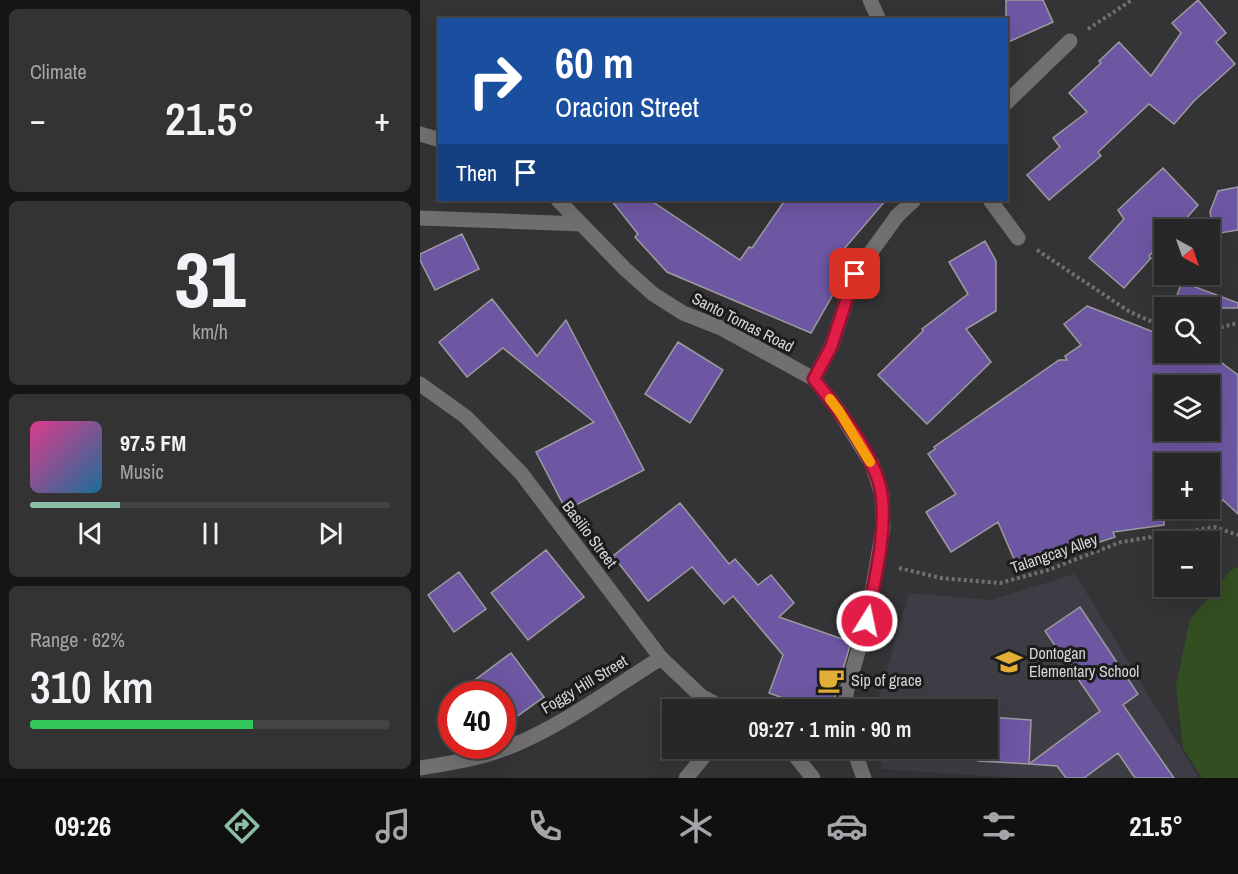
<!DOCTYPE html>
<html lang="en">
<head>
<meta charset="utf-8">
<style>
  body { margin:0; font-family:"Archivo Narrow",sans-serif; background:#333334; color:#f1f3f6; height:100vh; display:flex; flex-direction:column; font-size:22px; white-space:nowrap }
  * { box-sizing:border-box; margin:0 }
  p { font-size:20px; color:#a4a5a8 }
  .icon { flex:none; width:33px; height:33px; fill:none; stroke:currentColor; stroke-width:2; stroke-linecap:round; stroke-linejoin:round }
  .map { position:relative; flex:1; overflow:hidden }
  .drawer { display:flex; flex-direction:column; gap:9px; padding:9px; background:#151516; width:420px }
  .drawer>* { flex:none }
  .top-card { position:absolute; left:18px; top:18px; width:570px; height:183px; border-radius:0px; box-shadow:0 6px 24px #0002,0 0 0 2px #434445; background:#1a4fa0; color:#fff; overflow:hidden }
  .needle { width:39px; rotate:140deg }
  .buttons { position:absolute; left:734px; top:219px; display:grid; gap:12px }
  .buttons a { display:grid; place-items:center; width:66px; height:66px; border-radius:0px; background:#272728; box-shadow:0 6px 24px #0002,0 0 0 2px #434445; font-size:30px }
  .speed { position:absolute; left:18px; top:681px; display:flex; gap:12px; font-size:30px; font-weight:700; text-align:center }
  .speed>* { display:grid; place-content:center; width:78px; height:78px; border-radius:50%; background:#272728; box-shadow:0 6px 24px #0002,0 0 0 2px #434445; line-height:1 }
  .speed .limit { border:9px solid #d22; background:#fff; color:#111 }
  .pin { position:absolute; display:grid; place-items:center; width:51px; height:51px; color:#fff; margin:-26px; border-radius:12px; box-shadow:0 3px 9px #0006 }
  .me { position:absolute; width:66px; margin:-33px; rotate:10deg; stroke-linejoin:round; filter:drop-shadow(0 0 4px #0008) }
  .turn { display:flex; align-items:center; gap:21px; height:126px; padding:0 18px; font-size:27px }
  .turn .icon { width:78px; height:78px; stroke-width:2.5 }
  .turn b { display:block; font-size:42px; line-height:51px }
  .then { display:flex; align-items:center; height:57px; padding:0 18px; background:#0003; gap:12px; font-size:22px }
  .big { font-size:45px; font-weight:600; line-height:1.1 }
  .drawer .card { flex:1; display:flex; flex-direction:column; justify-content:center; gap:9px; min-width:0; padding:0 21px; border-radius:9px; background:#333334 }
  .drawer .dial { align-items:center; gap:0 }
  .dial b { font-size:78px; line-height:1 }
  .song { display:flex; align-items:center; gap:18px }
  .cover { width:72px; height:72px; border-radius:9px; background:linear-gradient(135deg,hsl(330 70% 55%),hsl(200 70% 35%)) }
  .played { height:6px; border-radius:3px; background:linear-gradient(90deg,#8abfa5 25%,#434445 25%) }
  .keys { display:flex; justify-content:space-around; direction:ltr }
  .heat { display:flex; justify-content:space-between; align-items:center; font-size:33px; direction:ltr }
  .charge { height:9px; border-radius:4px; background:linear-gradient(90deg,#34c759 62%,#434445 0) }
  .trip { position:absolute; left:242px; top:699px; width:336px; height:60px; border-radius:0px; background:#272728; box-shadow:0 6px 24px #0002,0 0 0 2px #434445; font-weight:600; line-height:60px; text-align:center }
  .dock { display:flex; height:96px; justify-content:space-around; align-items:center; background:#101010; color:#a4a5a8 }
  .dock .icon { width:42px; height:42px }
  .dock .active { color:#8abfa5 }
  .dock b { font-size:27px; color:#f1f3f6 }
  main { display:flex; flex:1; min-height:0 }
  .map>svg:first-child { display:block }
  .built { fill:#3e3d45 }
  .green { fill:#334e20 }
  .building { fill:#6d57a3; stroke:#9c9b9e; stroke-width:1.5; fill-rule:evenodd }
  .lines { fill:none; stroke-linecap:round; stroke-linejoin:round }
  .path { stroke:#707072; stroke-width:4; stroke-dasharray:3 3; stroke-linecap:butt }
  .minor { stroke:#716f70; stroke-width:15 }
  .route-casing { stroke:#92132f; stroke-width:15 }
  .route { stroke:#e11d48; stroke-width:10 }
  .slow { stroke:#f59e0b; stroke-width:10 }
  .labels { text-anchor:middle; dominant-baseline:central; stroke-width:6; stroke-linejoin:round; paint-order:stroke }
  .street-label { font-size:16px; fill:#d6d6d7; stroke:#1c1c1d }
  .poi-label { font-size:16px; fill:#d6d6d7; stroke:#1c1c1d; text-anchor:start }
</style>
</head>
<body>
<main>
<section class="drawer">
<div class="card"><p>Climate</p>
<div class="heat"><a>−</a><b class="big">21.5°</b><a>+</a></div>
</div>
<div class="card dial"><b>31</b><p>km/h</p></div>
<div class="card">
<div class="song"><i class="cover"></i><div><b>97.5 FM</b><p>Music</p></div></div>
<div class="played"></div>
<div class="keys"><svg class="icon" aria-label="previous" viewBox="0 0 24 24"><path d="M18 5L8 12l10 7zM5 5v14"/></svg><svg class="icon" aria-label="pause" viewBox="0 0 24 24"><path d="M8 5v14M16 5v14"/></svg><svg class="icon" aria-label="next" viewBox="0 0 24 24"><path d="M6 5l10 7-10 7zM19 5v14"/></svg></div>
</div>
<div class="card"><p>Range · 62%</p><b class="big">310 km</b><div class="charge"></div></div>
</section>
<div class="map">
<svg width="818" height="778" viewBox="0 0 818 778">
  <rect width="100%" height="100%" fill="#343436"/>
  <path class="built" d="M655,574l124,204h-182l-135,-9 -3,-20 108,-1v-38h-112l34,-117 82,7z"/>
  <path class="green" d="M818,567v211h-36l-19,-30 -7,-63 14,-65 41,-50z"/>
  <path class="building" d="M586,0h37l10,22 -47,21z
    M778,0l28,33 -10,9 19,22 -41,37 -20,23 -25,-20 -51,48 3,4 -52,44 -22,-25 33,-28 -7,-9 34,-26 -18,-19 32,-30 -2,-2 20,-19 32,34 30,-43 -9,-10z
    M743,168l35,37 -22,25h-12v11l-15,15 2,2 -27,30 -35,-30 35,-39 -6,-9z
    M818,187v43l-24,4 -4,-22 8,-21z
    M191,200h39l90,60 9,-13 3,1 33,-48h101l-42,49 11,7 -44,77 -144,-61 -32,-35 3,-3z
    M42,234l17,35 -44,21 -15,-30v-6z
    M565,241l11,20v50l-30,18 25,33 -64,62 -49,-49 45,-44 -1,-2 46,-35 -19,-32z
    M762,282l56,21v5h-66z
    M72,299l45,57 29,-36 78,150 -78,40 -30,-58 58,-30 -91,-74 -36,29 -28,-35z
    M667,306l77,30v16h43l31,23v139l-15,-14 -14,10v-46h-45v61l-51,7 2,5 -52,17 -43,19 -22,-51 -47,30 -25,-40 30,-18 -28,-40 7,-5 -1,-2 125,-87h8l-2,-4 16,-11 -17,-21zM744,386h45v44h-45z
    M258,342l45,28 -33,53 -45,-29z
    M260,503l49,61 6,-5 23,26 13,-10 23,28 -15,14 72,25 -20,68h-15l-47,-17 14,-38 -50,-59 -9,8 -32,-37 -44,34 -35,-45z
    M126,550l38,47 -56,43 -37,-47z
    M39,572l27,37 -32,23 -26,-37z
    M660,607l58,87 -15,11 51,73h-39l-17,-25 -34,25h-18l-9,-12 -28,-2 71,-53 -55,-80z
    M91,653l33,44 -42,30v-33h-46z
    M567,717l44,3 -2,44 -50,-3 8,-8z"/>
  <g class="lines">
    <path class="path" d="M668,29l44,-29
      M617,250l93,62 34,15
      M789,330l29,-7
      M479,568l42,10 59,5 48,-13 73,-28 93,-15 24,8"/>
    <path class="minor" d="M450,0l9,20
      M586,103l64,-62
      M0,134l20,6
      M138,200l67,69 28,25 30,19 38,15 93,51 25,32 33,53 10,31 1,33 -16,93 -21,72 1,17
      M570,200l28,38
      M0,218l161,6
      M394,379l17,-32 24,-73 42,-58 17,-16
      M0,384l46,33 55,56 140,185 40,38 26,14
      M369,748l24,30
      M433,748l11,30
      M0,768c32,-5 64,-10 94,-23 51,-21 100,-58 147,-87
      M266,778l25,-30"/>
  </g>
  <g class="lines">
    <defs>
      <path id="route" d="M435,274l-24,73 -17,32c23,29 65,81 68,119 4,41 -8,83 -15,123"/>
    </defs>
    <use href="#route" class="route-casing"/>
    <use href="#route" class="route"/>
    <path class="slow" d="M410,399l9,12 31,51"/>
  </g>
  <defs>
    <symbol id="school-bare" viewBox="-9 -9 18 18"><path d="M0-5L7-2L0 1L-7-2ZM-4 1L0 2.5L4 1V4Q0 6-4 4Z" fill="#e3ae35" stroke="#1c1c1d" stroke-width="2.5" paint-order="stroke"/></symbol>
    <symbol id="cafe-bare" viewBox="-9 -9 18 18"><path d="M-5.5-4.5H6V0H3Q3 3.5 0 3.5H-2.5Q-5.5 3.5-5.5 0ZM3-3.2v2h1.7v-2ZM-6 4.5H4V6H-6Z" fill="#e3ae35" stroke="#1c1c1d" stroke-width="2.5" paint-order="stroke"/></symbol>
  </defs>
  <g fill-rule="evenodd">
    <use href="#school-bare" x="570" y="643" width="38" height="38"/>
    <use href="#cafe-bare" x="392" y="661" width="38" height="38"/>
  </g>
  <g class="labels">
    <g class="street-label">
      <text transform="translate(323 322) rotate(27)">Santo Tomas Road</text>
      <text transform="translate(170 534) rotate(53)">Basilio Street</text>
      <text transform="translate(634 553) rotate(-19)">Talangcay Alley</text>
      <text transform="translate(164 684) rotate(-31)">Foggy Hill Street</text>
    </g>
    <g class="poi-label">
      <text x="609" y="653">Dontogan<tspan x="609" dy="18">Elementary School</tspan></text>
      <text x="431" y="680">Sip of grace</text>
    </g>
  </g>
</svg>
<div class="buttons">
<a><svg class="needle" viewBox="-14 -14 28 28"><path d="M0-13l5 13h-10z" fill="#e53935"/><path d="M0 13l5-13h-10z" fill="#a4a5a8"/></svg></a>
<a><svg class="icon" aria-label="search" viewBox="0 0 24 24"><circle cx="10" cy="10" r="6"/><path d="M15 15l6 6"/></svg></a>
<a><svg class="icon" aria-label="layers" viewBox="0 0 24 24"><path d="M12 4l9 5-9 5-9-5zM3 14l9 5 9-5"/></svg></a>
<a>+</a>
<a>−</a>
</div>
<div class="speed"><div class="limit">40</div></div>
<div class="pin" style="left:435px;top:274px;background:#d93025"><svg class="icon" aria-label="arrive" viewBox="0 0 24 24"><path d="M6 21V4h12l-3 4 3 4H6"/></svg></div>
<svg class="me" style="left:447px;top:621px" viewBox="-20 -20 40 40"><circle r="17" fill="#e11d48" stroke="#fff" stroke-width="3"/><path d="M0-11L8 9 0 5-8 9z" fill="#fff"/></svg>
<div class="trip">09:27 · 1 min · 90 m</div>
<div class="top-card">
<div class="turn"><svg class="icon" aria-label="right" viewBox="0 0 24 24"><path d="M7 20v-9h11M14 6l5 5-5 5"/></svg><div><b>60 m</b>Oracion Street</div></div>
<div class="then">Then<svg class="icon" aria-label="arrive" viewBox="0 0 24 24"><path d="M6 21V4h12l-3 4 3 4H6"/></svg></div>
</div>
</div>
</main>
<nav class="dock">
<b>09:26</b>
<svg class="icon active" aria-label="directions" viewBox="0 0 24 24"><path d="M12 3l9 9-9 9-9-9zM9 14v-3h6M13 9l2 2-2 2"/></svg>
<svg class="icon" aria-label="music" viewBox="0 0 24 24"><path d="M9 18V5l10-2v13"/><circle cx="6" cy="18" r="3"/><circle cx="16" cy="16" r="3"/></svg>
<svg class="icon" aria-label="phone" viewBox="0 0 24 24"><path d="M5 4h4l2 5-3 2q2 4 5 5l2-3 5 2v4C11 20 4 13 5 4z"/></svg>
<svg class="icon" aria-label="climate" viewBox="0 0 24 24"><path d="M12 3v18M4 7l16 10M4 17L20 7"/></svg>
<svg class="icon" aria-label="car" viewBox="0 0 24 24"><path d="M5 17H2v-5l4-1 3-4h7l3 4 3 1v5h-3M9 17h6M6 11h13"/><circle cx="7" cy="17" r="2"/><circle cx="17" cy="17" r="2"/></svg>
<svg class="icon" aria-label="filters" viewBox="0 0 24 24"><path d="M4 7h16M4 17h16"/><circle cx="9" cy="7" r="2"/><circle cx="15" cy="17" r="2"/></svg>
<b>21.5°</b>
</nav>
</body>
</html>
